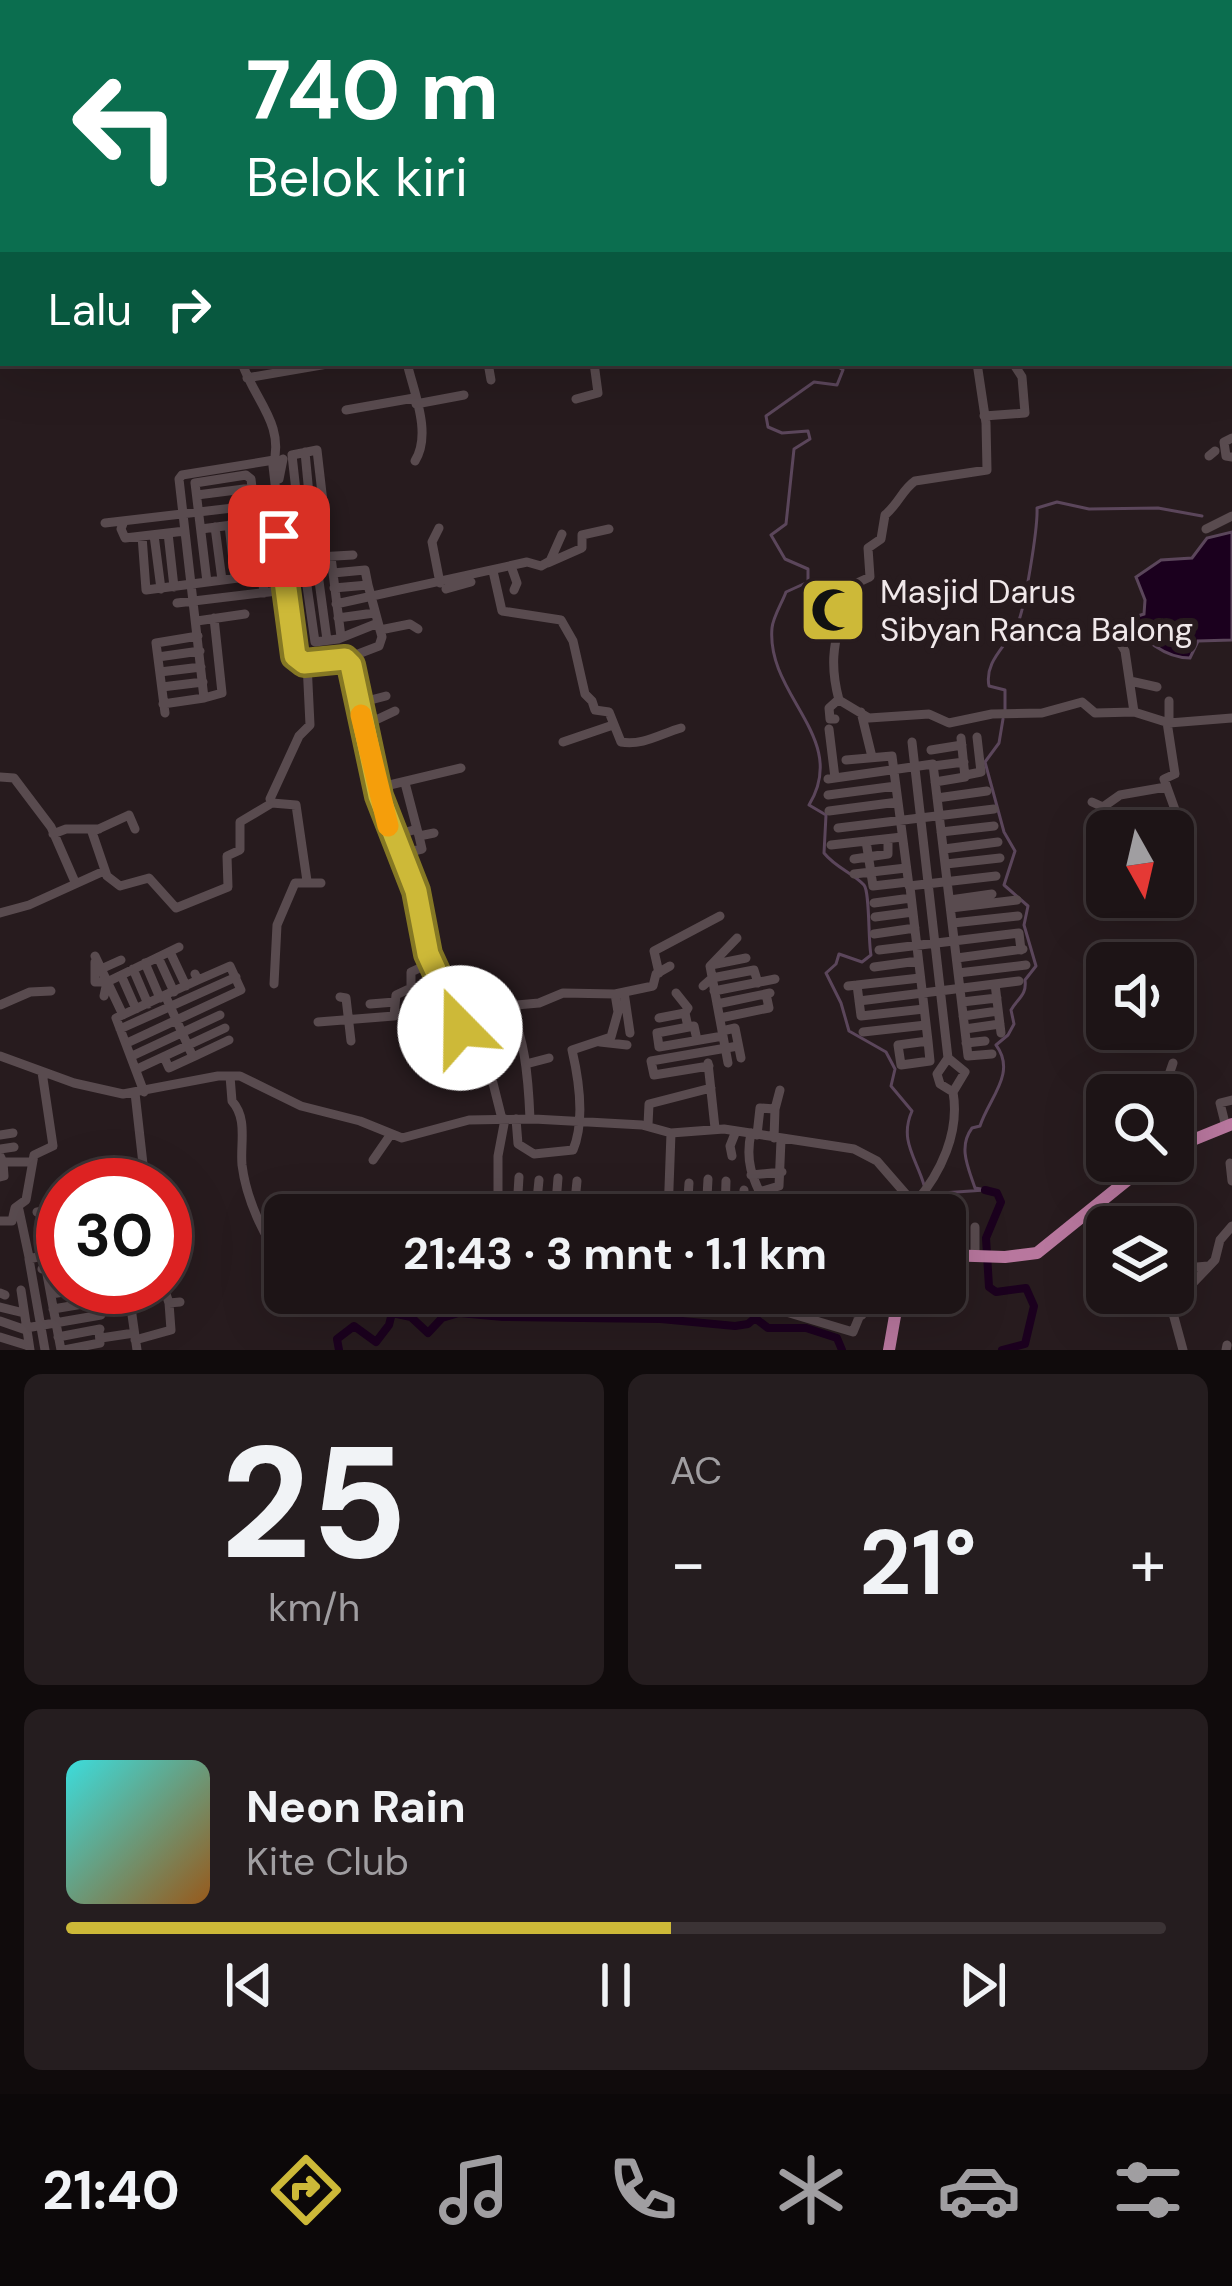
<!DOCTYPE html>
<html lang="id">
<head>
<meta charset="utf-8">
<style>
  body { margin:0; font-family:"DM Sans",sans-serif; background:#251d1f; color:#f1f3f6; height:100vh; display:flex; flex-direction:column; font-size:45px; white-space:nowrap }
  * { box-sizing:border-box; margin:0 }
  p { font-size:39px; color:#a09ea1 }
  .icon { flex:none; width:66px; height:66px; fill:none; stroke:currentColor; stroke-width:2; stroke-linecap:round; stroke-linejoin:round }
  .map { position:relative; height:1350px; overflow:hidden }
  .drawer { display:flex; flex-direction:column; gap:24px; padding:24px; background:#100b0c; flex:1 }
  .drawer>* { flex:none }
  .banner { position:absolute; left:0px; top:0px; width:1233px; height:366px; box-shadow:0 12px 48px #0002,0 0 0 3px #3b3335; background:#0b6e4f; color:#fff; overflow:hidden }
  .needle { width:78px; rotate:172deg }
  .buttons { position:absolute; left:1086px; top:810px; display:grid; gap:24px }
  .buttons a { display:grid; place-items:center; width:108px; height:108px; border-radius:18px; background:#1d1416; box-shadow:0 12px 48px #0002,0 0 0 3px #3b3335; font-size:60px }
  .speed { position:absolute; left:36px; top:1158px; display:flex; gap:24px; font-size:60px; font-weight:700; text-align:center }
  .speed>* { display:grid; place-content:center; width:156px; height:156px; border-radius:50%; background:#1d1416; box-shadow:0 12px 48px #0002,0 0 0 3px #3b3335; line-height:1 }
  .speed .limit { border:18px solid #d22; background:#fff; color:#111 }
  .pin { position:absolute; display:grid; place-items:center; width:102px; height:102px; color:#fff; margin:-51px; border-radius:24px; box-shadow:0 6px 18px #0006 }
  .me { position:absolute; width:132px; margin:-66px; rotate:338deg; stroke-linejoin:round; filter:drop-shadow(0 0 9px #0008) }
  .turn { display:flex; align-items:center; gap:42px; height:252px; padding:0 48px; font-size:54px }
  .turn .icon { width:156px; height:156px; stroke-width:2.5 }
  .turn b { display:block; font-size:84px; line-height:102px }
  .then { display:flex; align-items:center; height:114px; padding:0 48px; background:#0003; gap:24px; font-size:45px }
  .big { font-size:90px; font-weight:700; line-height:1.1 }
  .drawer .widget { flex:1; display:flex; flex-direction:column; justify-content:center; gap:18px; min-width:0; padding:0 42px; border-radius:18px; background:#251d1f }
  .drawer .dial { align-items:center; gap:0 }
  .dial b { font-size:156px; line-height:1 }
  .song { display:flex; align-items:center; gap:36px }
  .cover { width:144px; height:144px; border-radius:18px; background:linear-gradient(135deg,hsl(180 70% 55%),hsl(30 70% 35%)) }
  .played { height:12px; border-radius:6px; background:linear-gradient(90deg,#cdb938 55%,#3b3335 55%) }
  .keys { display:flex; justify-content:space-around; direction:ltr }
  .heat { display:flex; justify-content:space-between; align-items:center; font-size:66px; direction:ltr }
  .drawer .tiles { flex:1; display:grid; gap:24px; grid-template-columns:1fr 1fr }
  .widget:last-child { grid-column:span 2 }
  .trip { position:absolute; left:264px; top:1194px; width:702px; height:120px; border-radius:18px; background:#1d1416; box-shadow:0 12px 48px #0002,0 0 0 3px #3b3335; font-weight:700; line-height:120px; text-align:center }
  .dock { display:flex; height:192px; justify-content:space-around; align-items:center; background:#0c0809; color:#a09ea1 }
  .dock .icon { width:84px; height:84px }
  .dock .selected { color:#cdb938 }
  .dock b { font-size:54px; color:#f1f3f6 }
  .map>svg:first-child { display:block }
  .water { fill:#1b001e; stroke:#5b465b; stroke-width:3 }
  .lines { fill:none; stroke-linecap:round; stroke-linejoin:round }
  .stream { stroke:#5b465b; stroke-width:3 }
  .river { stroke:#1b001e; stroke-width:8 }
  .minor { stroke:#594b4f; stroke-width:9 }
  .major { stroke:#b8779e; stroke-width:12 }
  .route-casing { stroke:#857824; stroke-width:30 }
  .route { stroke:#cdb938; stroke-width:21 }
  .slow { stroke:#f59e0b; stroke-width:21 }
  .labels { text-anchor:middle; dominant-baseline:central; stroke-width:12; stroke-linejoin:round; paint-order:stroke }
  .poi-label { font-size:33px; fill:#f0e8ea; stroke:#271b1e; text-anchor:start }
</style>
</head>
<body>
<div class="map">
<svg width="1232" height="1350" viewBox="0 0 1232 1350">
  <rect width="100%" height="100%" fill="#271b1e"/>
  <path class="water" d="M1232,532v108l-34,1 -8,17c-25,0 -48,-19 -62,-39l16,-5 1,-14 -9,-23 25,-17 31,-2 15,-20z"/>
  <g class="lines">
    <path class="stream" d="M747,3v-3
      M833,363l10,7 -6,15 -23,-3 -48,34 2,11 14,6 26,-2 2,8 -16,10 -8,75 -15,11 14,24 23,10v13l-22,10c-4,11 -13,25 -14,36 -6,68 78,110 37,177l17,10 -2,38c12,15 29,20 40,32 6,7 4,56 7,70l-9,7 -23,-8 -3,10 -10,9 15,30 8,28 37,21 9,17 -4,17 21,25c-13,29 4,47 12,74
      M1005,710v-20l-16,-4c-5,-25 18,-40 28,-61 8,-16 21,-98 20,-117l20,-6 32,7 69,-1 44,8
      M981,1189l-6,-1c-7,-21 -17,-41 -3,-60l8,-2c9,-28 37,-53 16,-81l12,-10 6,-11 -3,-14c7,-12 16,-15 14,-30l11,-14 -12,-41 4,-19 -24,-21 11,-34 -11,-19 -19,-70 14,-19 4,-24
      M928,1194l57,-4"/>
    <path class="river" d="M985,1190l12,3 4,9 -15,36 3,49 7,5 30,-4 8,18 -9,38 -23,6
      M339,1350l-2,-11 17,-13 22,16 13,-17 3,-12 19,4 17,16 14,-15 17,-5 44,4 158,2 74,7 13,-2 7,-6 13,10h38l31,10 5,12"/>
    <path class="minor" d="M180,0l1,3
      M398,0l1,3
      M516,0l16,3
      M1128,0l2,3
      M304,3l4,-3
      M1032,3l9,-3
      M1157,3v-3
      M1230,33l2,-1
      M1230,262l2,4
      M1230,317h2
      M1230,353l2,2
      M242,363c13,38 43,61 31,103l22,190 9,7 41,-4 6,6 28,131 37,95 12,63 22,50h21l3,3 28,112
      M407,363c7,30 25,71 8,98
      M488,363l3,17
      M977,363l9,60 1,47 -72,11c-13,9 -15,21 -30,34l-4,24 -13,9 2,29 -24,11c-6,43 -20,64 -7,112l30,18 60,-4 20,9 43,-9 50,-1 40,-11 13,11 39,-1 35,11 63,-5
      M247,378l86,-15
      M576,399l22,-6 -4,-30
      M416,404l48,-9
      M346,410l68,-12
      M984,416l41,-3 -3,-36 -9,-14
      M1232,438l-8,4 2,14 6,1
      M305,452l5,53
      M1209,456l6,-5
      M279,479l4,-20
      M197,495l55,-7
      M277,512l46,-10 -6,-52 -25,5 6,54
      M124,521l-3,8 4,9 60,-7
      M105,523l171,-20
      M242,524l6,52
      M229,525l6,53
      M215,527l7,53
      M439,528l-7,14 8,41
      M201,529l54,-7
      M1206,529l26,-13
      M168,533l6,54
      M154,535l7,54
      M142,536l4,54 115,-15
      M331,557l10,80
      M303,558l12,84 23,-3 40,-16
      M282,559l71,-4
      M316,559l11,81
      M548,563l34,-15v-13l27,-6
      M511,566l6,17 -3,7
      M493,571l9,40 59,9 12,21 12,53 7,7 3,9 14,2 12,30c22,4 41,-9 60,-14
      M333,573l32,-3 3,15
      M207,582l-12,-99 51,-8 5,4 13,114
      M334,588l34,-3 14,52 -3,9 -34,13
      M446,589l25,-7
      M177,603l109,-13
      M336,604l191,-42 14,4 9,-5 12,-27
      M338,618l36,-5
      M197,621l48,-7
      M380,630l30,-6 8,5
      M1116,636l9,15 9,61
      M158,657l42,-6
      M160,672l41,-5
      M1130,681l27,6
      M162,687l41,-5
      M204,698l18,-5 -8,-75
      M1169,701v22
      M359,703l27,-7
      M163,704l41,-6 -25,-219 3,-4 92,-15
      M861,712l11,45
      M165,713l-9,-70 42,-7
      M835,719h-5l-1,-11 10,-9
      M1167,722l8,52 -11,5 14,39 -5,13
      M363,726l32,-15
      M829,729l6,49
      M563,742l50,-17
      M912,742l36,316 -11,16 3,10 13,8c7,40 -12,81 -38,111
      M931,750l31,-5
      M846,760l46,-4 17,130 87,-10
      M933,766l31,-4
      M966,775l15,-3 -4,-35
      M0,777l14,1 37,49 24,55
      M828,779l105,-15 35,292 24,-2
      M935,782l30,-5 -4,-39
      M405,783l12,46
      M377,788l84,-20
      M828,795l68,-9
      M937,798l50,-7
      M1092,802l11,5 17,-12 46,-8
      M829,811l69,-9
      M838,828l156,-19
      M135,829l-6,-14 -37,17 15,44 13,10 29,-8 27,30 52,-21 -1,-31 13,-6v-28l32,-19
      M941,832l53,-6
      M53,834l13,-5h33
      M866,841l7,45 35,-4
      M395,844l10,-4 -2,-7 14,-4 2,7 15,-3
      M831,845l71,-8
      M944,849l54,-7
      M401,854l21,-5 -3,-13
      M854,859l34,-5v-15
      M946,864l54,-6
      M854,874l52,-6
      M307,881l-11,-76 -24,-2 -2,-4 29,-63 11,-11 -3,-62
      M910,887l18,154 2,20 -29,4 -3,-20 30,-4
      M1119,898l4,-1
      M950,900l42,-6
      M874,903l37,-5
      M951,908l66,-8
      M0,913l29,-8 75,-34
      M875,917l38,-5
      M953,923l65,-7
      M874,934l41,-6
      M879,950l140,-17 2,17
      M170,952l16,34
      M95,956l28,59
      M158,957l16,35
      M957,958l66,-9
      M95,962v20h12l-3,14
      M145,963l15,35
      M711,965l35,-7
      M874,967l44,-6
      M101,969l20,-9
      M133,969l15,35
      M659,973l-5,-22 66,-35
      M958,973l68,-8
      M121,975l15,34
      M198,980l-33,15 28,62 36,-17
      M107,982l72,-35
      M274,984l3,-59 18,-42h26
      M995,984l6,49
      M857,985l4,31 63,-7
      M703,986l9,-8 42,-8 4,13
      M848,986l72,-8
      M714,991l61,-12
      M624,992l6,41
      M676,993l12,15 -3,5
      M340,997l6,1 5,43
      M859,1001l160,-20
      M962,1002l35,-4
      M370,1004l25,-2
      M471,1004c9,-2 20,-4 30,0 25,13 28,90 29,115
      M717,1004l53,-11
      M0,1005l30,-13 21,-1
      M457,1006l3,22h18
      M505,1006l34,-3 24,-10 52,1
      M963,1016l35,-5
      M659,1018l26,-5 3,14
      M720,1018l49,-10 -3,-14
      M318,1022l76,-6 2,-21 15,-7v-16l11,-5 6,-13
      M120,1029l116,-52
      M965,1029l35,-5
      M722,1031l13,-3 6,30
      M863,1032l63,-7
      M697,1040l-3,-14 -37,7 2,14 64,-11
      M600,1042l27,3
      M127,1043l114,-53 -11,-24 -32,14 -3,-6
      M966,1043l19,-2
      M0,1056l74,27 49,11 95,-18h22l61,30 59,15 42,17 67,-18 65,-1 108,6 29,8 53,-4 130,20 23,12 47,54
      M132,1056l88,-41
      M164,1057l5,11 24,-11
      M948,1058l17,14 -12,20
      M708,1063l7,65
      M728,1063l-18,-97 27,-28
      M526,1064l23,-6
      M709,1066l-55,9 -3,-14 87,-15
      M137,1069l88,-41
      M230,1076l2,25c16,18 8,42 10,64 4,32 21,73 43,97
      M144,1092l-28,-74 49,-23
      M135,1093l8,71 -3,21
      M1162,1095l11,-32
      M516,1119l2,25 16,10 39,-4c12,-29 6,-70 -1,-100l39,-13 7,-25 -3,-18 38,-8 3,-12 14,-8
      M648,1125l1,-21 62,-16
      M1226,1127l-6,-24 12,-3
      M751,1133c-6,28 1,45 14,70
      M0,1135l13,-2
      M757,1135l3,-27 15,1
      M774,1138l1,-29 5,-19
      M0,1149l14,-2
      M0,1156l3,6h27
      M732,1156l-2,-10 6,-15
      M373,1160l18,-26
      M1230,1163l2,18
      M751,1175l31,-3
      M0,1177l4,-1 -1,-14
      M97,1185l-1,-11 46,-8
      M116,1185l24,-4
      M759,1192l20,-6 2,-46
      M517,1209l2,-32
      M19,1210l10,47
      M432,1210l10,-1 -1,-10
      M498,1210v-54l7,-37
      M536,1210l3,-30
      M574,1211l3,-30
      M37,1212l26,-4
      M687,1213l2,-30
      M725,1213l1,-32
      M441,1215l1,-6h5l284,6
      M555,1215l3,-37
      M668,1215l3,-82
      M706,1215l2,-36
      M743,1215l1,-25
      M794,1215h3
      M814,1215h1
      M0,1221h12l3,-13 11,-8 8,-45 19,-9 -11,-74
      M41,1226l22,-4
      M50,1237l13,-2
      M975,1254v-27
      M42,1269l21,-3
      M46,1269l15,81
      M1175,1269l33,-3
      M128,1287l9,63
      M152,1287l12,1 5,15 11,-1
      M21,1290l9,60
      M0,1293l5,2
      M768,1293l-2,13 87,26 16,-39
      M785,1293l77,22
      M851,1293l34,8
      M51,1294l45,-7
      M1154,1295l8,-2
      M0,1307l24,6
      M53,1309l42,-7
      M0,1321l26,9
      M26,1328l75,-13
      M0,1337l29,9
      M58,1337l42,-8
      M101,1338l33,-5
      M135,1340l36,-10 -2,-27
      M45,1350l-16,-91 34,-8
      M64,1350l36,-7 -1,-13
      M1183,1350l-12,-44 44,-46 5,-20 12,-14
      M1226,1350l1,-5"/>
    <path class="major" d="M1173,1148l59,-24
      M945,1255l60,2 32,-4 114,-92
      M889,1350l10,-57"/>
  </g>
  <g class="lines">
    <defs>
      <path id="route" d="M279,536l16,120 9,7 41,-4 6,6 28,131 37,95 12,63 23,50 7,2 2,22"/>
    </defs>
    <use href="#route" class="route-casing"/>
    <use href="#route" class="route"/>
    <path class="slow" d="M361,715l27,111"/>
  </g>
  <defs>
    <symbol id="mosque-square" viewBox="-11 -11 22 22"><rect x="-9" y="-9" width="18" height="18" rx="4" fill="#cdb938" stroke="#271b1e"/><path d="M3.5-4.9A6 6 0 1 0 3.5 4.9A5 5 0 1 1 3.5-4.9Z" fill="#111"/></symbol>
  </defs>
  <g fill-rule="evenodd">
    <use href="#mosque-square" x="795" y="572" width="76" height="76"/>
  </g>
  <g class="labels">
    <g class="poi-label">
      <text x="880" y="591">Masjid Darus<tspan x="880" dy="38">Sibyan Ranca Balong</tspan></text>
    </g>
  </g>
</svg>
<div class="buttons">
<a><svg class="needle" viewBox="-14 -14 28 28"><path d="M0-13l5 13h-10z" fill="#e53935"/><path d="M0 13l5-13h-10z" fill="#a09ea1"/></svg></a>
<a><svg class="icon" aria-label="sound" viewBox="0 0 24 24"><path d="M4 9h4l5-4v14l-5-4H4zM17 9q2 3 0 6"/></svg></a>
<a><svg class="icon" aria-label="search" viewBox="0 0 24 24"><circle cx="10" cy="10" r="6"/><path d="M15 15l6 6"/></svg></a>
<a><svg class="icon" aria-label="layers" viewBox="0 0 24 24"><path d="M12 4l9 5-9 5-9-5zM3 14l9 5 9-5"/></svg></a>
</div>
<div class="speed"><div class="limit">30</div></div>
<div class="pin" style="left:279px;top:536px;background:#d93025"><svg class="icon" aria-label="arrive" viewBox="0 0 24 24"><path d="M6 21V4h12l-3 4 3 4H6"/></svg></div>
<svg class="me" style="left:460px;top:1028px" viewBox="-20 -20 40 40"><circle r="19" fill="#fff"/><path d="M0-13L10 11 0 6-10 11z" fill="#cdb938"/></svg>
<div class="trip">21:43 · 3 mnt · 1.1 km</div>
<div class="banner">
<div class="turn"><svg class="icon" aria-label="left" viewBox="0 0 24 24"><path d="M17 20v-9H6M10 6l-5 5 5 5"/></svg><div><b>740 m</b>Belok kiri</div></div>
<div class="then">Lalu<svg class="icon" aria-label="right" viewBox="0 0 24 24"><path d="M7 20v-9h11M14 6l5 5-5 5"/></svg></div>
</div>
</div>
<section class="drawer">
<div class="tiles">
<div class="widget dial"><b>25</b><p>km/h</p></div>
<div class="widget"><p>AC</p>
<div class="heat"><a>−</a><b class="big">21°</b><a>+</a></div>
</div>
<div class="widget">
<div class="song"><i class="cover"></i><div><b>Neon Rain</b><p>Kite Club</p></div></div>
<div class="played"></div>
<div class="keys"><svg class="icon" aria-label="previous" viewBox="0 0 24 24"><path d="M18 5L8 12l10 7zM5 5v14"/></svg><svg class="icon" aria-label="pause" viewBox="0 0 24 24"><path d="M8 5v14M16 5v14"/></svg><svg class="icon" aria-label="next" viewBox="0 0 24 24"><path d="M6 5l10 7-10 7zM19 5v14"/></svg></div>
</div>
</div>
</section>
<nav class="dock">
<b>21:40</b>
<svg class="icon selected" aria-label="directions" viewBox="0 0 24 24"><path d="M12 3l9 9-9 9-9-9zM9 14v-3h6M13 9l2 2-2 2"/></svg>
<svg class="icon" aria-label="music" viewBox="0 0 24 24"><path d="M9 18V5l10-2v13"/><circle cx="6" cy="18" r="3"/><circle cx="16" cy="16" r="3"/></svg>
<svg class="icon" aria-label="phone" viewBox="0 0 24 24"><path d="M5 4h4l2 5-3 2q2 4 5 5l2-3 5 2v4C11 20 4 13 5 4z"/></svg>
<svg class="icon" aria-label="climate" viewBox="0 0 24 24"><path d="M12 3v18M4 7l16 10M4 17L20 7"/></svg>
<svg class="icon" aria-label="car" viewBox="0 0 24 24"><path d="M5 17H2v-5l4-1 3-4h7l3 4 3 1v5h-3M9 17h6M6 11h13"/><circle cx="7" cy="17" r="2"/><circle cx="17" cy="17" r="2"/></svg>
<svg class="icon" aria-label="filters" viewBox="0 0 24 24"><path d="M4 7h16M4 17h16"/><circle cx="9" cy="7" r="2"/><circle cx="15" cy="17" r="2"/></svg>
</nav>
</body>
</html>
